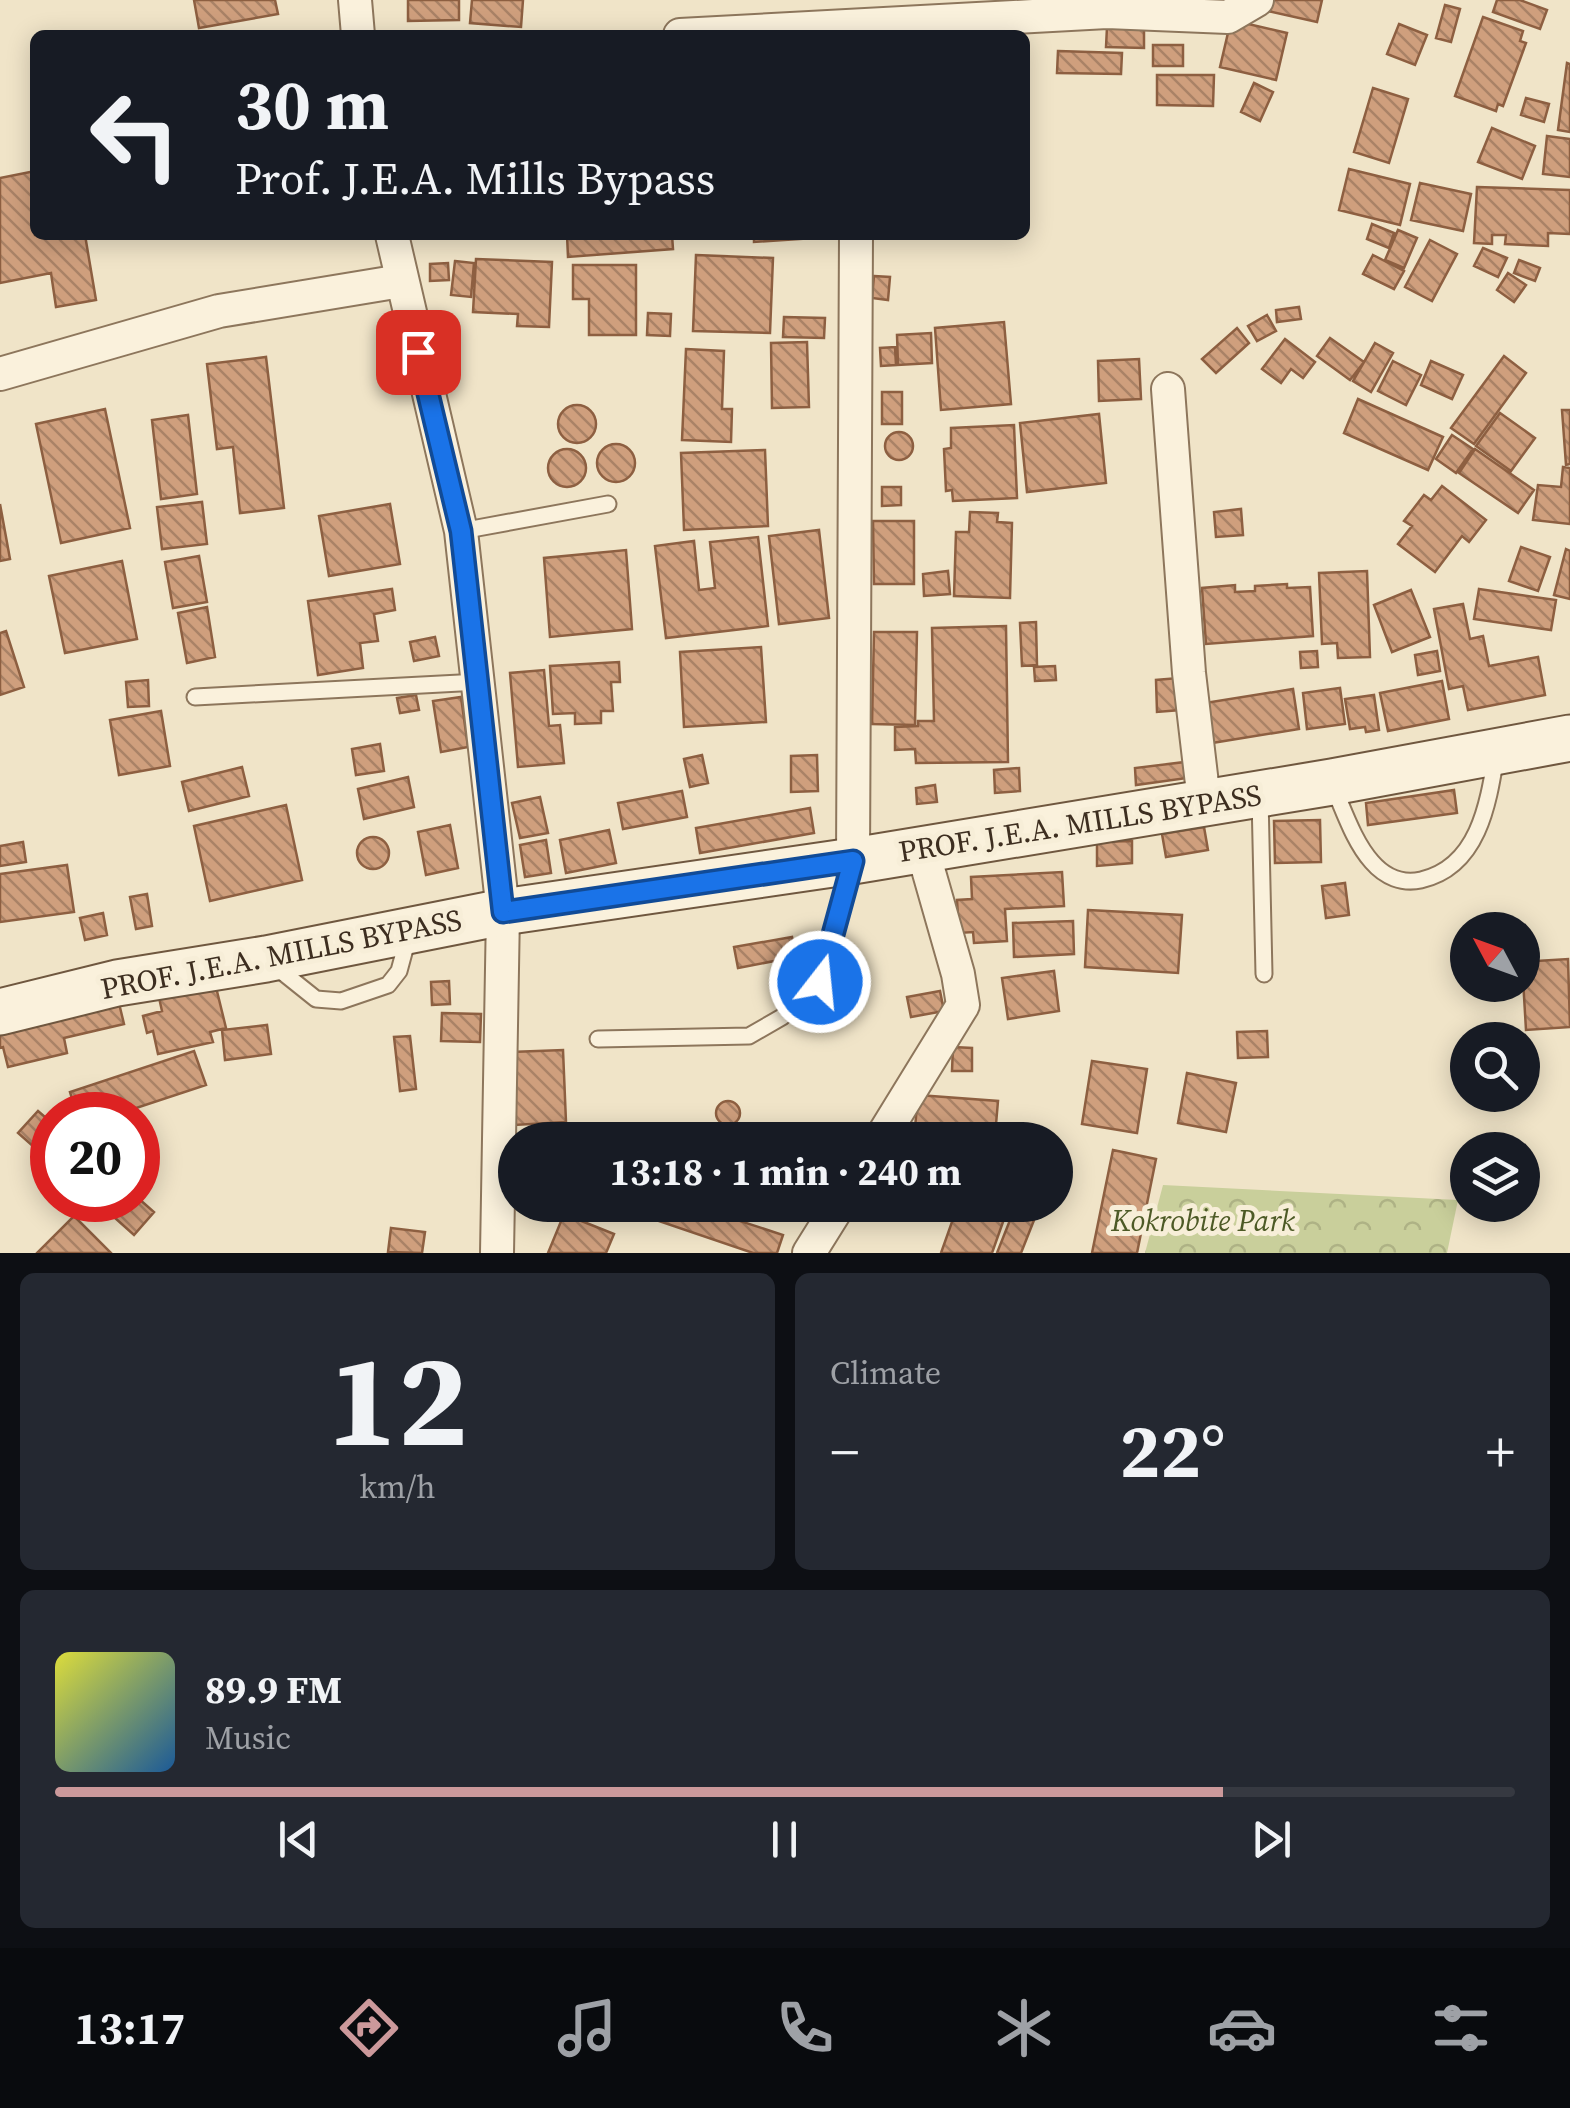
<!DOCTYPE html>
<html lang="en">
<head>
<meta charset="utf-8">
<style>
  body { margin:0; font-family:"Source Serif 4",serif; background:#242831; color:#f1f3f6; height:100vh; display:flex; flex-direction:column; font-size:38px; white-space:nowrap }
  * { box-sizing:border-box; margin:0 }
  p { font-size:32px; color:#9ea1a6 }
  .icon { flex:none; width:55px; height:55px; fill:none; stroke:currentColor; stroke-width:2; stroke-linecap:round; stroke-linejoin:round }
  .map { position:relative; height:1253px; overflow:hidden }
  .panel { display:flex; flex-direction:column; gap:20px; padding:20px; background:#0d0f14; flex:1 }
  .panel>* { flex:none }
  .hud { position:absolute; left:30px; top:30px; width:1000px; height:210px; border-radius:15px; box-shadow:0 5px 25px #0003; background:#171b24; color:#f1f3f6; overflow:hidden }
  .needle { width:65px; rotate:311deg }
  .buttons { position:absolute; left:1450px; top:912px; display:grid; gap:20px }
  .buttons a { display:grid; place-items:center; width:90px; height:90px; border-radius:50%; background:#171b24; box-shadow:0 5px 25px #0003; font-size:50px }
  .speed { position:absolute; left:30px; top:1092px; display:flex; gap:20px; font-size:50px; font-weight:700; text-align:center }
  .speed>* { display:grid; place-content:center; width:130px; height:130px; border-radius:50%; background:#171b24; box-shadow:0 5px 25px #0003; line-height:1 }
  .speed .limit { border:15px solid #d22; background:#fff; color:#111 }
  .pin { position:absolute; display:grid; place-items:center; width:85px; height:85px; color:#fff; margin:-42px; border-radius:20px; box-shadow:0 5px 15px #0006 }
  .me { position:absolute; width:110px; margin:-55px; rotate:16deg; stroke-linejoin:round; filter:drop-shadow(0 0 8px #0008) }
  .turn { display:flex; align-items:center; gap:35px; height:210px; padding:0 40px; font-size:45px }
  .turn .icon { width:130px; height:130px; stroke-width:2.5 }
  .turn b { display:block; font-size:70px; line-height:85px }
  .big { font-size:75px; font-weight:700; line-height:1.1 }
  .panel .widget { flex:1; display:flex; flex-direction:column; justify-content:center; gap:15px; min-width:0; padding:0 35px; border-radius:15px; background:#242831 }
  .panel .dial { align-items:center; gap:0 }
  .dial b { font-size:130px; line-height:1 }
  .song { display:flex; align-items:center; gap:30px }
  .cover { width:120px; height:120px; border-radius:15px; background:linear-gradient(135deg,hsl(60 70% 55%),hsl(210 70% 35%)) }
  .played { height:10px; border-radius:5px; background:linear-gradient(90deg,#cc999b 80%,#363941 80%) }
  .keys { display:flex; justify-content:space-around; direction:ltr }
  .heat { display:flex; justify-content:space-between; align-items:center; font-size:55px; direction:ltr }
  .panel .tiles { flex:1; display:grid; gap:20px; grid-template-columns:1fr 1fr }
  .widget:last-child { grid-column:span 2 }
  .trip { position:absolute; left:498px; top:1122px; width:575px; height:100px; border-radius:50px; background:#171b24; box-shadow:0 5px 25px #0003; font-weight:700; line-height:100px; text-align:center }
  .menu { display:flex; height:160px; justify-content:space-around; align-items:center; background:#090b0e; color:#9ea1a6 }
  .menu .icon { width:70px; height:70px }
  .menu .on { color:#cc999b }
  .menu b { font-size:45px; color:#f1f3f6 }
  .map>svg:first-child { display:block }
  .forest { fill:url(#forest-crowns) }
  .building { fill:url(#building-back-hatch); stroke:#8d5f41; stroke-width:2.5 }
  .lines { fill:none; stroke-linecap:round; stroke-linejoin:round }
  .lane-casing { stroke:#8d765c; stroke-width:19 }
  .street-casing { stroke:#8d765c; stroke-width:36 }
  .secondary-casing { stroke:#6f573f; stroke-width:49 }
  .lane { stroke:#faf1dc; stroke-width:15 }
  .street { stroke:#faf1dc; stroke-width:32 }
  .secondary { stroke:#faf1dc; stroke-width:45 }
  .route-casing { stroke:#114b97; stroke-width:25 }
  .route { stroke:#1a73e8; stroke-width:18 }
  .labels { text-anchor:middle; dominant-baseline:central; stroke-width:10; stroke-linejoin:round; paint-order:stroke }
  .street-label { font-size:30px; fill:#3d2e20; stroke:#f7eed8 }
  .park-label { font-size:30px; font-style:italic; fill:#4d5a26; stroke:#f7eed8 }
</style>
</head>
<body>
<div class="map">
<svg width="1570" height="1253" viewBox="0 0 1570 1253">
  <defs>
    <pattern id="forest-crowns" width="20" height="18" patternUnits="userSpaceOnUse" patternTransform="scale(2.5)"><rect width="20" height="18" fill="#c9cf9b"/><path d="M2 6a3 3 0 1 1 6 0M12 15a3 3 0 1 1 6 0" fill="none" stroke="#aeb285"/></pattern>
    <pattern id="building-back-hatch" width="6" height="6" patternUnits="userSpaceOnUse" patternTransform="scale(2.5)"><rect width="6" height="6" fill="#cf9f7d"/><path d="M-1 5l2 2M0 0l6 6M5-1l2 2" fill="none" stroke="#a98266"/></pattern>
  </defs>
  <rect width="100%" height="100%" fill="#f0e4c8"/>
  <path class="forest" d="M1163,1185l295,15 -11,53h-302z"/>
  <path class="building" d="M194,0h81l3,14 -79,14z
    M408,0h51v20l-51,1z
    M472,0h51l-2,27 -51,-4z
    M1271,0h51l-5,22 -49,-11z
    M1497,0h23l27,10 -7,19 -47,-17z
    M1445,5l15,4 -9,33 -15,-4z
    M1483,17l40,14 -3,10 6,2 -23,63 -5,-2 -2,7 -41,-15z
    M1231,20l56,13 -11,47 -56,-13z
    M1399,24l28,11 -12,30 -28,-11z
    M1107,27l37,1v20l-38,-1z
    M1153,45h30v21h-30z
    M1058,51l64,2 -1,21 -64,-1z
    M1567,63l3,1v68l-12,-2z
    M1157,75h57l-1,31 -56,-1z
    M1254,83l19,9 -13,29 -19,-9z
    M1373,88l35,11 -19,64 -35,-11z
    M1526,98l23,6 -5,18 -23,-7z
    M1492,128l43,18 -13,33 -44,-17z
    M1547,136l23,3v38l-27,-3z
    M1349,169l61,15 -10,41 -61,-15z
    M35,171v64h50l11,65 -40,7 -5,-34 -51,10v-105z
    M1420,183l51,11 -8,37 -52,-11z
    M1477,187l93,3v44l-22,-1v13l-43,-2 1,-9h-14v9l-18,-1z
    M1372,224l22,9 -5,15 -22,-9z
    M1398,230l19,8 -13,30 -19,-8z
    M567,235h105l1,14 -105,8z
    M754,235h59v3l-59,4z
    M1430,240l27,14 -25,47 -27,-14z
    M1483,248l24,10 -9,19 -24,-11z
    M696,255l77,3 -3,75 -77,-2z
    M1373,255l31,16 -10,18 -31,-15z
    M476,259l76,3 -3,65 -32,-1 1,-12 -45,-2z
    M1519,260l21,8 -5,13 -21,-8z
    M455,261l19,2 -3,34 -20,-2z
    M448,263l1,17 -19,1v-17z
    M573,265h63v70h-47v-36h-16z
    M1508,273l18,12 -12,17 -17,-12z
    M874,276l16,1 -2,23 -16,-2z
    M1299,307l2,12 -24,3 -1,-12z
    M648,313l23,1 -1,22 -23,-1z
    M1267,315l9,16 -19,10 -9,-15z
    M784,317l41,1 -1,20 -41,-1z
    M1004,322l7,82 -70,6 -6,-82z
    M1237,328l12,15 -33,30 -14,-14z
    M931,333l1,30 -34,2 -1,-30z
    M1330,338l34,24 -14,18 -33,-24z
    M1285,339l30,23 -12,16 -12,-9 -10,14 -19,-14z
    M807,342l2,65 -37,1 -1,-65z
    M1375,343l18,10 -22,39 -18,-11z
    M895,347l1,18 -15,1 -1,-18z
    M686,349l38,2 -2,58h10l-1,33 -49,-2z
    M1504,356l22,17 -52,71 -23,-16z
    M266,357l18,151 -44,5 -7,-66 -16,2 -10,-85z
    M1139,359l2,40 -42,2 -1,-40z
    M1393,361l28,14 -15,30 -28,-14z
    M1431,361l32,14 -11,24 -31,-14z
    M882,392h20v32h-20z
    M1358,399l85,38 -15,33 -84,-37z
    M558 424a19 19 0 1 1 38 0a19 19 0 1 1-38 0Z
    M105,409l25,119 -69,15 -25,-119z
    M1562,410h8v54l-4,1z
    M1500,413l35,25 -24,33 -35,-25z
    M1099,414l7,69 -79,9 -7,-69z
    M188,415l9,79 -36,5 -9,-79z
    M1014,425l3,73 -64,3 -1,-11 -6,1 -2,-42 7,-1v-20z
    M885 446a14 14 0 1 1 28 0a14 14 0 1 1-28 0Z
    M1452,435l21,14 -17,24 -20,-14z
    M597 463a19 19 0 1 1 38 0a19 19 0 1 1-38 0Z
    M1475,449l59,41 -16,23 -59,-40z
    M548 468a19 19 0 1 1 38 0a19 19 0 1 1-38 0Z
    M765,450l3,76 -84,4 -3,-77z
    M1563,467l7,1v56l-37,-4 5,-35 23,2z
    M1442,486l44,34 -17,22 -7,-6 -27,36 -37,-28 14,-18 -8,-5 20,-26 7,5z
    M882,487h19v18l-19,1z
    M202,502l5,42 -45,5 -5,-42z
    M0,504l10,55 -10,2z
    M390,504l10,60 -71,12 -10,-60z
    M1241,509l2,26 -27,2 -2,-25z
    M970,512l28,1 -1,9 15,1 -2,75 -56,-2 2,-64h13z
    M873,521h41v63h-40z
    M819,530l10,88 -50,6 -10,-88z
    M758,537l10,89 -102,12 -11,-92 39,-5 5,49 16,-2 -5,-46z
    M1521,547l29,10 -12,34 -29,-10z
    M1566,549l4,2v48l-16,-4z
    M626,550l6,79 -82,8 -6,-79z
    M199,556l8,46 -34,6 -8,-46z
    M122,561l15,78 -72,14 -16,-77z
    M948,571l2,23 -26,2 -1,-22z
    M1367,571l3,86 -32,1 -1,-15 -15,1 -3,-71z
    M1287,584v4l23,-1 3,49 -107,8 -4,-56 33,-3v7l20,-1v-5z
    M392,589l3,21 -21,4 4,27 -18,2 3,25 -45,7 -10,-74z
    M1479,589l77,11 -5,30 -77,-11z
    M1411,590l19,47 -38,15 -18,-47z
    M1463,604l7,35 13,-3 6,30 49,-9 7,38 -77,15 -5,-24 -14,3 -15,-80z
    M207,607l8,50 -28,6 -9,-50z
    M1036,622l1,43 -15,1 -2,-43z
    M1006,626l2,136 -92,1 -1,-14 -20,1v-23l23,-1v-5h16l-2,-93z
    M6,631l18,56 -24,8v-62z
    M874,632h43l-2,93 -43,-1z
    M435,637l4,19 -25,5 -4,-19z
    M761,647l5,75 -82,5 -4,-75z
    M1317,651l1,16 -17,1 -1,-16z
    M1437,651l3,20 -22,4 -3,-20z
    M619,662l1,20h-9l2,29h-12v12l-26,1v-11l-22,1 -3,-48z
    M1055,666l1,14 -21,1 -1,-14z
    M544,670l5,56 11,-1 4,38 -46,4 -8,-94z
    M1178,678l2,32 -23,2 -1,-32z
    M148,680l1,26 -21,1 -2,-25z
    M1442,681l7,38 -61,12 -8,-38z
    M1340,688l5,36 -38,5 -4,-36z
    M1293,689l6,40 -87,14 -7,-40z
    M416,695l3,15 -19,3 -3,-15z
    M1374,695l5,35 -13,2 -1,-5 -15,2 -5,-30z
    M461,697l7,50 -27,5 -8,-51z
    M161,711l9,55 -51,9 -9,-55z
    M380,744l4,27 -28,4 -4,-26z
    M702,755l6,28 -18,4 -6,-28z
    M817,755l1,36 -27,1v-36z
    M1185,762l2,16 -51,7 -1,-17z
    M242,767l7,29 -60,15 -7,-29z
    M1019,768l1,23 -25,2 -1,-23z
    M408,777l6,30 -50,12 -6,-30z
    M935,785l2,17 -20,2 -1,-16z
    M1454,790l3,23 -89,12 -2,-22z
    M682,791l5,26 -64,12 -5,-26z
    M540,797l8,36 -28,5 -8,-35z
    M286,805l16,75 -92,21 -16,-75z
    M810,808l4,25 -114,20 -4,-25z
    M1320,820l1,42 -46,1 -1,-42z
    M450,825l8,43 -32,7 -8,-43z
    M1204,827l4,23 -42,7 -4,-23z
    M609,830l7,33 -50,10 -6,-33z
    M357 853a16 16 0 1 1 32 0a16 16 0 1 1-32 0Z
    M546,840l5,33 -26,4 -5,-32z
    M1132,841v22l-35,3v-24z
    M23,842l3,20 -26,4v-20z
    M67,865l7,47 -74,10v-48z
    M1062,872l2,34 -59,3 2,32 -33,2 -1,-11 -14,1 -2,-33 15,-1 -1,-22z
    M1345,883l4,32 -23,3 -4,-32z
    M147,894l5,32 -16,3 -6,-32z
    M1088,910l94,5 -4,58 -93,-6z
    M103,913l4,22 -22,5 -5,-22z
    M1073,921l1,33 -60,3 -1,-34z
    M792,937l3,20 -57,11 -4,-21z
    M1568,959l2,68 -44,3 -4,-68z
    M1054,971l5,40 -51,8 -6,-41z
    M214,979l12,49 -16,4 3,10 -55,12 -5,-23 -6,2 -4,-17 19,-5 -4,-18z
    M449,981l1,23 -18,1 -1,-23z
    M940,991l4,20 -33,6 -4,-20z
    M117,995l7,29 -60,14 3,15 -59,14 -5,-20 -3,1v-25z
    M442,1013l39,1 -1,28 -39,-1z
    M267,1025l4,29 -46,6 -3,-30z
    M1267,1031l1,26 -30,1 -1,-26z
    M410,1036l6,53 -16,2 -6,-54z
    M953,1047l19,1v23h-20z
    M563,1050l3,72 -52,3 -3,-73z
    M194,1051l12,34 -91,30h-38l-7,-23z
    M1092,1061l55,8 -10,64 -55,-9z
    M1187,1073l49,10 -10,49 -48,-9z
    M918,1095l80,6 -3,35 -33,-2 -1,6 -47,-1z
    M716 1113a12 12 0 1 1 24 0a12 12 0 1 1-24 0Z
    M38,1111l14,12v40l-34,-30z
    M1113,1150l43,9 -19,94h-45z
    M138,1198l16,14 -20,23 -39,-35z
    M647,1205h44l92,30 -6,18h-24l-109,-37z
    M958,1205h51l-17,48h-51z
    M1016,1205h24l-19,48h-24z
    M564,1214l50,20 -8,19h-58z
    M74,1216l37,37h-74z
    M391,1228l34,4 -3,21 -34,-1z"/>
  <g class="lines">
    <defs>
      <path id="lane" d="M461,531l147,-27
        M195,697l284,-15
        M1333,786c11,25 21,56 39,76 13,15 30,22 49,18 57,-13 67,-75 75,-124
        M1260,797l4,177
        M276,967l40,32 25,2 47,-16 11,-14 10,-37
        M598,1039l151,-3 33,-19 38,-35 32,-116"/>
      <path id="street" d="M355,0l3,35
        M680,35l427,-23 121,5 29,-17
        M392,235l69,296 42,381 -6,341
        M0,374l219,-63 182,-30
        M1168,389l21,284 15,128
        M853,861l3,-626
        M880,1140l83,-135 -5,-31 -36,-126
        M809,1253l30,-48"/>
      <path id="secondary" d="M0,1012l117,-29 149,-24 237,-47 350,-51 479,-79 238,-44"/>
    </defs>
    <use href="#lane" class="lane-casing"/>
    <use href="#street" class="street-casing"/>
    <use href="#secondary" class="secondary-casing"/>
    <use href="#lane" class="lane"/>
    <use href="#street" class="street"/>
    <use href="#secondary" class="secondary"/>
  </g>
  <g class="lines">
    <defs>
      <path id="route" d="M418,352l43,179 42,381 350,-51 -33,121"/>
    </defs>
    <use href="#route" class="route-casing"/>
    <use href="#route" class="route"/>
  </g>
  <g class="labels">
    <g class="street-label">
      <text transform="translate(1080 823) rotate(-9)">PROF. J.E.A. MILLS BYPASS</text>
      <text transform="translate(281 954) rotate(-11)">PROF. J.E.A. MILLS BYPASS</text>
    </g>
    <g class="park-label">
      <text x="1203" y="1220">Kokrobite Park</text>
    </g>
  </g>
</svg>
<div class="buttons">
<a><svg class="needle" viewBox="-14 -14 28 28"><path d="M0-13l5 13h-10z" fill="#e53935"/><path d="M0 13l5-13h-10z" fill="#9ea1a6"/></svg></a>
<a><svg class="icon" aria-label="search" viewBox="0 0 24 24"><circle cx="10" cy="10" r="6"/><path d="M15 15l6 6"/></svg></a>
<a><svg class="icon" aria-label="layers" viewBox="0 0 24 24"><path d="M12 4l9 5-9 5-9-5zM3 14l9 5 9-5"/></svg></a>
</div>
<div class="speed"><div class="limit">20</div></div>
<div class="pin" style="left:418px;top:352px;background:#d93025"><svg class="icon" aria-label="arrive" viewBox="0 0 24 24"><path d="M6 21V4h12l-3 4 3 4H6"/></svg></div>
<svg class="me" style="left:820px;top:982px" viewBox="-20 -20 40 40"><circle r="17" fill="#1a73e8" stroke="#fff" stroke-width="3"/><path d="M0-11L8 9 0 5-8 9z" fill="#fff"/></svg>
<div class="trip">13:18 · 1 min · 240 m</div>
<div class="hud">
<div class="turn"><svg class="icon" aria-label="left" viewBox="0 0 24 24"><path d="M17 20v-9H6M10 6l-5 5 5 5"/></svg><div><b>30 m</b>Prof. J.E.A. Mills Bypass</div></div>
</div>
</div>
<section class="panel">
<div class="tiles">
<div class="widget dial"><b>12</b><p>km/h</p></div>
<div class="widget"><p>Climate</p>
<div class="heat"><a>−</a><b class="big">22°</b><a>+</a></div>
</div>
<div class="widget">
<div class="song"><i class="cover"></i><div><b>89.9 FM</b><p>Music</p></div></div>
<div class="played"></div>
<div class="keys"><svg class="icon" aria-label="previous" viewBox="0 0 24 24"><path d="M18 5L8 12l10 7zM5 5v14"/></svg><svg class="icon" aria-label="pause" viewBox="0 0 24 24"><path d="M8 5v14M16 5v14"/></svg><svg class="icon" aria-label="next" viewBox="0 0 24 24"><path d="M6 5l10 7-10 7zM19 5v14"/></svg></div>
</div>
</div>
</section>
<nav class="menu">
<b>13:17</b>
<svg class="icon on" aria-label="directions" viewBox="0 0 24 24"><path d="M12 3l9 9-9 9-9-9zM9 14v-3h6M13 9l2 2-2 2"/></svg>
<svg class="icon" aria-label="music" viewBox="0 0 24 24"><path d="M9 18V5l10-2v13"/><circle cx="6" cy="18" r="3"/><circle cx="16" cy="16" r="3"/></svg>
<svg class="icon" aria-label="phone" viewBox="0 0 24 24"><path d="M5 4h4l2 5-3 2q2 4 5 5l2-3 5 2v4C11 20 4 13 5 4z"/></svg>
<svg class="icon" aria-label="climate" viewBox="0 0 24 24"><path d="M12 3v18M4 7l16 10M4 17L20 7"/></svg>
<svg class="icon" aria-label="car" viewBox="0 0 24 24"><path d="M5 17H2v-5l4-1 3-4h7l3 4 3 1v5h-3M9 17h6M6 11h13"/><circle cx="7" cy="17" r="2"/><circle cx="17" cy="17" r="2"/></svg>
<svg class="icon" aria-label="filters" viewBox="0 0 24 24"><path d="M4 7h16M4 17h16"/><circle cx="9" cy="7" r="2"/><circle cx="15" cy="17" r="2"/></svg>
</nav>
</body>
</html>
